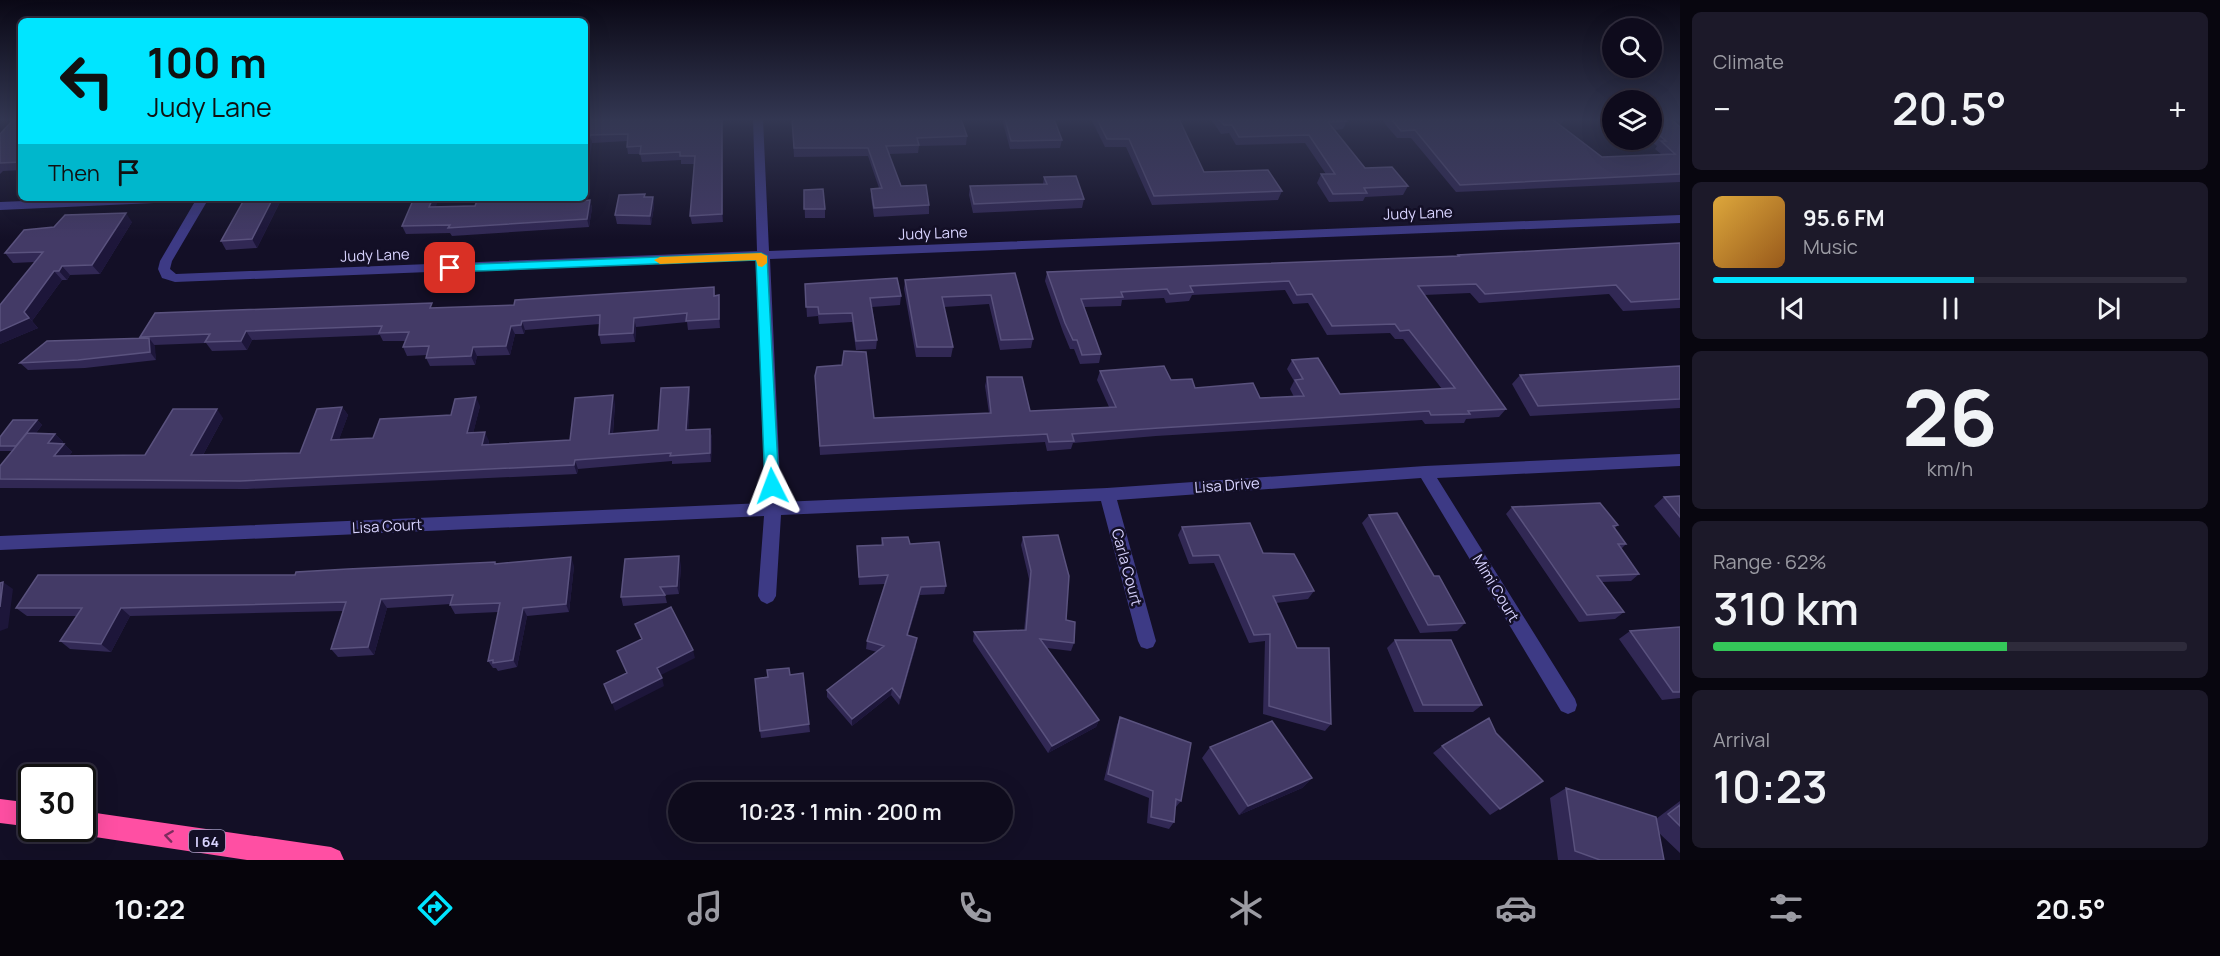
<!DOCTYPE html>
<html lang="en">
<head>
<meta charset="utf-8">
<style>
  body { margin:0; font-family:Manrope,sans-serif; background:#1c1929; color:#f1f3f6; height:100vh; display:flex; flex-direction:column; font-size:22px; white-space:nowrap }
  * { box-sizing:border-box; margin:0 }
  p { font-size:20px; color:#9b9ba3 }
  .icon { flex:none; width:33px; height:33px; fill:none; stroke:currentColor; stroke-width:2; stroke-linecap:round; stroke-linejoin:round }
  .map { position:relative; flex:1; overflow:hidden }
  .panel { display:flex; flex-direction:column; gap:12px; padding:12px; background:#08060f; width:540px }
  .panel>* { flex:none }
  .banner { position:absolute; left:18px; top:18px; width:570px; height:183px; border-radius:9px; box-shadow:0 6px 24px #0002,0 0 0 2px #2e2b3b; background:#00e5ff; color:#111; overflow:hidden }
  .fabs { position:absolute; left:1602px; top:18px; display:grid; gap:12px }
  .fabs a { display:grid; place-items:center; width:60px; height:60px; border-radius:50%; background:#0e0b1c; box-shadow:0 6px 24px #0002,0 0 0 2px #2e2b3b; font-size:30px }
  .speed { position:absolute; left:18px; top:764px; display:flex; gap:12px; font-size:30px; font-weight:700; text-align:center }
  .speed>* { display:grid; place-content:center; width:78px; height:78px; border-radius:50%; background:#0e0b1c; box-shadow:0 6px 24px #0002,0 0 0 2px #2e2b3b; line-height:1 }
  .speed .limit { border:3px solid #111; border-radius:9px; background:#fff; color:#111 }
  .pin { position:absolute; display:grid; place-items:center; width:51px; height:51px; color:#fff; margin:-26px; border-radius:12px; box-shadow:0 3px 9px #0006 }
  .me { position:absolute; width:66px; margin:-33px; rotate:357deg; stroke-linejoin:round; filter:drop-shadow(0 0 4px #0008) }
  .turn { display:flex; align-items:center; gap:21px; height:126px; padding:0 30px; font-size:27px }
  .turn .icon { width:78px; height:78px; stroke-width:2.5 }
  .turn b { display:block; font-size:42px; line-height:51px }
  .then { display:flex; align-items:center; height:57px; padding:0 30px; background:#0003; gap:12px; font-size:22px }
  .big { font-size:45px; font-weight:600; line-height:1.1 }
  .panel .tile { flex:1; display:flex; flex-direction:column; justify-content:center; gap:9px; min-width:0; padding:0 21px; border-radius:9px; background:#1c1929 }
  .panel .dial { align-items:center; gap:0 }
  .dial b { font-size:78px; line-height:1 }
  .song { display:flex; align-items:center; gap:18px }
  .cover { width:72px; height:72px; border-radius:9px; background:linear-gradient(135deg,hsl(40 70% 55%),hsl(30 70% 35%)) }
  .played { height:6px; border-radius:3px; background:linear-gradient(90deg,#00e5ff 55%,#2e2b3b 55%) }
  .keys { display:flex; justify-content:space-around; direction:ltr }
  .heat { display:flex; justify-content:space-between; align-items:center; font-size:33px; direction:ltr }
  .charge { height:9px; border-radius:4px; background:linear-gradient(90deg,#34c759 62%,#2e2b3b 0) }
  .trip { position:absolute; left:668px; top:782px; width:345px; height:60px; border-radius:30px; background:#0e0b1c; box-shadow:0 6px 24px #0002,0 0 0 2px #2e2b3b; font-weight:600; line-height:60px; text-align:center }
  .tab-bar { display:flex; height:96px; justify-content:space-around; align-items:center; background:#06040b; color:#9b9ba3 }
  .tab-bar .icon { width:42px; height:42px }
  .tab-bar .on { color:#00e5ff }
  .tab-bar b { font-size:27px; color:#f1f3f6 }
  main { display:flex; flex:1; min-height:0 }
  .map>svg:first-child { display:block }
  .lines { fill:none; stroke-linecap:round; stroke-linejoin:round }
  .street { fill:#3d3a85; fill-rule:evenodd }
  .highway { fill:#ff4fa3; fill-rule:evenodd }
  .wall { fill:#312854 }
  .shaded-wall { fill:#1d163a }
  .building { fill:#433a66; stroke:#5a527e; stroke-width:1.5 }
  .oneway { stroke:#7d2c5e }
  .route { fill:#00e5ff; stroke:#0095a6; stroke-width:1.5 }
  .slow { fill:#f59e0b }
  .labels { text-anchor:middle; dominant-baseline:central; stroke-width:5; stroke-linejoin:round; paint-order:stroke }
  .shield { fill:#130f26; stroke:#9e99be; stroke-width:1.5 }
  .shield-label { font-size:14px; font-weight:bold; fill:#d9d4ff }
  .street-label { font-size:15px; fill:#d9d4ff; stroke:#130f26 }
</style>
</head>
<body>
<main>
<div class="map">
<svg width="1680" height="860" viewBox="0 0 1680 860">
  <rect width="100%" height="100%" fill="#130f26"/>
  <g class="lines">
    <path class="street" d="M753,119h10l6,132 911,-36v8l-910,36 11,243 326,-14 318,-22 255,-12v12l-243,12 138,221 2,6 -2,6 -7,3 -7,-3 -140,-233 -304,22 39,141 -3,6 -6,2 -6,-2 -3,-6 -37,-140 -320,14 -5,81 -3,5 -6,3 -6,-3 -3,-5 6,-80 -764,34v-14l765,-33 -8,-244 -582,23 -13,-4 -4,-9 2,-8 37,-63h12l-37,63 -2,8 6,5 581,-23z
      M98,198h84l-6,4 -176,8v-8z"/>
    <path class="highway" d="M0,799l32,4v24l-32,-4z
      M82,811l249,36 9,4 4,9h-97l-165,-25 -9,-3 -1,-4h10z"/>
  </g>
  <path class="wall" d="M21,119v51l-18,1 -3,3v-40z
    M585,119l137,3 1,100 -31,2 -2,-8 4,-52h-13v-4l-39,2 -2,-8h-12l-1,-7v-6l-35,2z
    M792,119l175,17 -1,9 -47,1 -1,7 -29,1 12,32 28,19v9l-55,3 -3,-20v-8l8,-1 -11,-32 -74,1z
    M1002,119h52l8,21 -2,8 -50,1z
    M1091,119h88l25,53 78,19 -4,9 -126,5 -26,-58h-21z
    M1211,119h134l2,2 -4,8 -9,1 31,38 43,18 -5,9 -38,2 -2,4 -34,1 -12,-19 4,-9h5l-21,-31 -69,2 -7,-12 -8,1z
    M1381,119h183l-4,6 42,32 59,-3 -6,-5 2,-3 -8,-6h3v-21l28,8v55l-224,10 -45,-54h-14z
    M1044,177l40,22 -2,9 -109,5 -4,-18 1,-9 73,-2z
    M804,190l21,19v9h-20z
    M645,194v3h8l1,9 -3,19 -34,-1 -2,-9z
    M245,198h37l-25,50 -31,2 -5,-9z
    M590,200l2,8 -3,19 -137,9 -2,-3 -44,1 -4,-8 33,-19z
    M132,222l-32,52 -30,1 -3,5h-5l-30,41 6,7 -38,16v-39l35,-43 -22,1 -8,-10z
    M1680,243v65l-57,3 -14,-17 -130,9 -9,-10 -46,2 82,114 -7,8 -33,2 -2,4 -39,1 -3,-4 -266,16 -83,7 -2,6 -24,2 -2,-9 -225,13 -5,-79 59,42 115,-5 -4,-27 2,-9 43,34 79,-4 -12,-27 3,-9 71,9 24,8 65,10 34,-1 -4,-8 4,-8 -7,-12 5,-9 48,34 102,-5 -39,-50h-8l-5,-6 -63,2 -19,-32 -15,1 -8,-14 -93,5 -3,6 -23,2 -2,-5 -42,2 -1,6 -37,1 17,47 -2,9 -19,1 -6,-15h-4l-7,-17 -18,-51 2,-9 410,-16 1,-1z
    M1015,273l18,66 -2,9 -31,2 -11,-46 -45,3 9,40 -2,10h-35l-12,-68 1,-9z
    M805,284l96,12 -1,9 -28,2 5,33 -1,9 -20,1 -4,-28 -33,2 -1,-8 -11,1z
    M714,287l1,8 5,9v24l-32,2 -1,-8 -51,5 -1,15 -34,2 -2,-9 1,-11 -75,6 -1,4h-9l-5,21 -33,1 -2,9 -45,1 -4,-8 1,-3 -20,1 -4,-9 2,-6h-22l-3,-6 -128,5 -5,10 -35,1 -6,-8 -52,2 2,15 -71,8 -57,2 -8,-7 121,-25 -1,-1 294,-29 80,-3z
    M1680,366v42l-150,8 -18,-32 8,-9z
    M690,395l-2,35 22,-1 2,9 -1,24 -39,2v-3l-94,8 -1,5 -330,15 -247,-1v-22l12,-15h-12v-14l37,-17 5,5 -6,8 19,1 8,8 -1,2h2l8,8 -3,4 76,-1 78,-37 -20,37 97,-2 42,-46 6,8 -9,24 34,-1 107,-32 -7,27 16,8 -1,4 82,-5 45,-37 -2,31 45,-4z
    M1680,496v42l-26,-32 10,-9z
    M1512,507l106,18 -4,4 12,15 -5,5 18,25 -8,7 -29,1 22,30 -9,7 -36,3 -73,-108z
    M1369,515l96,108 -8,8 -37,2 -58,-110z
    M1182,527l81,26 51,38 -6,8 -32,4 55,121 -6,7 -62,-17 2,-73 -16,2 -35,-80 -25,1 -11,-29z
    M1023,537l43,83 8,23 -3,8 -24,-3 52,72 -3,7 -48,26 -75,-112 1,-9 50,-1 5,-52 -8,-34z
    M882,538l28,6 36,42 -2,8 -24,1 -12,40 8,11 -17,59 -8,-10 -39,31 -25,-29v-7l50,-38 -11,-3 1,-8 18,-57 -26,1 -2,-39 24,-1z
    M495,562l1,2 78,2 -5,46 -42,4 -10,51 -19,4 -2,-3h-3l-5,-7 10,-49 -43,2 -5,-9 1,-1 -64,4 -13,47 -36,2 -7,-8 12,-38 -213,5 -19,36 -41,-3 -10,-8 16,-25h-49l-11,-8 279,-33z
    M681,565l-2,29 -14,1 2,8 -44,3 -2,-9z
    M1680,627v71l-18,2 -43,-61 11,-8z
    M1395,640l87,65 -9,7h-59l-27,-64z
    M790,675l19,49 1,8 -49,6 -1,-7z
    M1120,717l61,84 -6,7 -1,14 -5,7 -22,-6 2,-25 -45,-18 13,-55z
    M1496,733l47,48 -53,34 -57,-62 9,-7z
    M1210,747l102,31 -10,10 -63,27 -37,-57z
    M1566,788l90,31 24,-18v52l-21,-20 5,27h-106l-8,-62z"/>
  <path class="shaded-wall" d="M722,119v3l1,100 -1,-8z
    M590,135l2,8 -7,45v-21z
    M653,197l1,9 -3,19 -1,-9z
    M273,198h9l-25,50 -5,-9z
    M433,198h6l-6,17 -4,-8z
    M590,200l2,8 -3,19 -2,-8z
    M126,213l6,9 -32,52 -8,-9z
    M62,266l8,9 -3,5 -8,-9z
    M54,271l8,9 -30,41 -8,-9z
    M719,295l1,9v24l-1,-9z
    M29,318l9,10 -38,16v-13z
    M634,318l2,9 -1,15 -2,-9z
    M522,321l3,9 -1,4 -3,-9z
    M511,326l4,8 -5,21 -4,-9z
    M246,331l6,9 -5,10 -6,-9z
    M149,338l6,8 1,14 -6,-8z
    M473,347l4,9 -2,9 -4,-9z
    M689,387l1,8 -2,44 -2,-9z
    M613,395l2,8 -3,39 -3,-8z
    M476,397l4,9 -9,36 -4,-9z
    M342,407l6,8 -12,33 -5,-8z
    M217,409l6,9 -25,46 -7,-9z
    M37,420l5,5 -20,26 -5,-5z
    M710,429l2,9 -1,24 -1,-9z
    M485,432l4,9 -3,13 -4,-9z
    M55,434l8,8 -7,10 -8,-9z
    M64,444l8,8 -9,12 -9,-8z
    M575,460l3,9 -1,5 -3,-9z
    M679,556l2,9 -2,29 -2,-8z
    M571,557l3,9 -5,46 -3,-8z
    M3,582l10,7 -5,39 -8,3v-24z
    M921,587l-1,8 -14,48 1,-8z
    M381,599l6,9 -13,47 -6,-8z
    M121,608l9,8 -19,36 -10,-8z
    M523,608l4,8 -10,51 -4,-7z
    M917,638l-1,8 -17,59 1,-7z
    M693,650l2,8 -36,18 -2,-8z
    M662,678l2,8 -49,25 -3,-8z
    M892,688l-1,7 -39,31v-7z
    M1099,720l-3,7 -48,26 4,-7z
    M1312,778l-10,10 -63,27 9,-9z"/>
  <path class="building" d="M14,119h7v43l-21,1v-29z
    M585,119h137v95l-32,2 5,-60h-15v-4l-40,2 1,-8 -14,1 1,-13 -38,1 -5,32z
    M792,119h169l6,17 -50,2 2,7 -33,1 15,40 25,-1 3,20 -55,3 -3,-19 11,-1 -14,-40h-74z
    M1005,119h49l8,21 -51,1z
    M1097,119h82l25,53 64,-2 14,21 -128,5 -25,-57h-22z
    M1219,119h126l2,2 -19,1 37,46 27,-1 16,19 -44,2 3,5 -34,1 -12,-20h14l-26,-39 -70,2 -7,-12h-8z
    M1391,119h161l50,38 73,-3 -14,-13h5l-14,-12v-10h19l9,8v47l-220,11 -45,-55 -14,1z
    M1076,176l8,23 -110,5 -4,-18 77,-2 -3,-7z
    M823,189l2,20h-21v-19z
    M645,194l-1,3h9l-3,19 -35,-1 4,-20z
    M245,198h28l-21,41 -31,2z
    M414,198h19l-4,9 46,-1 3,-8h102v3l10,-1 -3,19 -139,9 2,-3 -48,1z
    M126,213l-34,52 -30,1 -3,5h-5l-30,41 5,6 -29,13v-26l43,-53 -38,1 19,-23 30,-3 11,-12z
    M1680,243v56l-49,3 -15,-17 -131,9 -9,-10 -58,2 88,123 -38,2 2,3 -39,1 -2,-4 -270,17 -87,6 2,7 -25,1 -2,-8 -227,12 -5,-70 2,-9 25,-2 2,-14 22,1 8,66 117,-5 -4,-36h35l8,34 86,-4 -16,-36 64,-5 7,14 21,-1 3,9 58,-5 7,15 44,-2 -9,-16 8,-1 -11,-19 26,-2 22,36 115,-6 -46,-58 -9,1 -5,-7 -63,2 -20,-32 -15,1 -8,-14 -99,5 3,6 -23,2 -3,-5 -46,3 2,5 -42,2 20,55 -19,1 -5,-15h-4l-8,-17 -18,-51 412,-16 -1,-1z
    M1015,273l18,66 -32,1 -10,-45 -49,2 11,50h-36l-12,-67z
    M897,278l4,18 -31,2 7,42 -21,1 -4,-28 -33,1 -1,-7h-12l-1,-23z
    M714,287v9l5,-1v24l-33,2 1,-8 -53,5 -1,15 -34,2 1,-20 -78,6 -1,4 -10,1 -5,20 -33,1 -2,9 -45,2 3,-12 -26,1 6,-15 -30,1 3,-7 -136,5 -5,10 -36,1 5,-8 -70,3 15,-24 277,-10 -2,5 84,-3 1,-5z
    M149,338l1,14 -72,8 -58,3 27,-22z
    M1680,366v33l-142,7 -18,-31z
    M689,387l-3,43 24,-1v24l-40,3 1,-3 -96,7 -1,5 -334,16 -240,-2v-13l27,-33 28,1 -7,9 16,1 -10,12 91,-1 28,-46h44l-26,46 109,-2 17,-44 25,-2 -11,33 42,-2 7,-19 71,-4 4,-16 21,-2 -9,36 18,-1 -3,13 88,-5 5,-42 38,-3 -4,39 49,-4 3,-42z
    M13,420h24l-21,26h-16v-9z
    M1680,496v21l-16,-20z
    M1600,503l18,22 -5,1 13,18h-8l21,30 -42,2 27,36 -37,3 -75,-108z
    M1397,513l37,63h5l26,47 -37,2 -59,-110z
    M1250,523l13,30 31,1 20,37 -41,5 24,52h32l2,76 -62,-18 1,-72 -16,1 -35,-80 -26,1 -11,-29z
    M1058,535l11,41 -3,44 9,2 -1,21 -34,-4 59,81 -47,26 -78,-114 52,-2 5,-59 -8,-34z
    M908,537l2,7 29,-2 7,44 -25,1 -14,48 10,3 -17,60 -8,-10 -40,31 -25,-29 57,-44 -17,-5 21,-66 -29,2 -2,-31 26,-1 -1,-7z
    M679,556l-2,30 -17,1 5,8 -44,2 4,-38z
    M571,557l-5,47 -43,4 -10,52 -20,3v-3l-5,1 12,-58 -50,2 3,-10 -72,4 -13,48 -37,2 15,-47 -225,6 -20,36 -41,-3 22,-33h-66l22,-33h257l1,-3 52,-3 147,-7v2z
    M3,582l-3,25v-24z
    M671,607l22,43 -36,18 5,10 -50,25 -8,-19 23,-11 -10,-22 25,-12 -7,-15z
    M1680,627v65h-7l-43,-61z
    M1395,640h56l31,65h-59z
    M789,668l1,7 13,-2 6,51 -49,7 -5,-52 13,-2 -1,-7z
    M1120,717l71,26 -10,58 -5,-2 -2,23 -23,-5 2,-26 -45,-17z
    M1489,718l7,15 47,48 -43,28 -58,-63z
    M1272,721l40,57 -64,28 -38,-59z
    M1566,788l90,29 8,43h-64l-25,-9z
    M1680,805v21l-12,-12z"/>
  <defs><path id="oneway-chevron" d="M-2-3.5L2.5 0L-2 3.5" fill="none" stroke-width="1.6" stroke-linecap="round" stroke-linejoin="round" transform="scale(1.5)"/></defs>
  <use class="oneway" href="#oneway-chevron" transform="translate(169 836) rotate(-172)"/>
  <linearGradient id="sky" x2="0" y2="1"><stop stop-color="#0a0815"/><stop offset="0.5" stop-color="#333752"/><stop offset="1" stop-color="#333752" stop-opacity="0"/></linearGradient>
  <rect width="1680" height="239" fill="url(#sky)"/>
  <path class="route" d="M761,253l6,3 12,230 -7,5 -7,-5 -9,-226 -306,12 -5,-4 5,-3z"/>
  <path class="slow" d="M761,253l6,3v7l-5,4 -4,-1 -2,-6 -96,4 -6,-4 6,-3z"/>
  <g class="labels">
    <rect class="shield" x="189" y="830" width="36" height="22" rx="4.5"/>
    <g class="shield-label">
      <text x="207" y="841">I 64</text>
    </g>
    <g class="street-label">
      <text transform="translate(1418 213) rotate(-2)">Judy Lane</text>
      <text transform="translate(933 233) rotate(-2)">Judy Lane</text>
      <text transform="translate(375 255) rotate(-2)">Judy Lane</text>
      <text transform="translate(1227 485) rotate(-4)">Lisa Drive</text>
      <text transform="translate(387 526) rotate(-3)">Lisa Court</text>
      <text transform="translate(1127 567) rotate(75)">Carla Court</text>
      <text transform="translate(1496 588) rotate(59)">Mimi Court</text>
    </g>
  </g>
</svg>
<div class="fabs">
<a><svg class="icon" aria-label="search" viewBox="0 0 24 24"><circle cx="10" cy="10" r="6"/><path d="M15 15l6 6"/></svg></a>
<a><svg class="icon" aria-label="layers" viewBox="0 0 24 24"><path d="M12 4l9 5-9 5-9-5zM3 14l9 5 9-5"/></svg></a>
</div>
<div class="speed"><div class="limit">30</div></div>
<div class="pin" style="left:450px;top:268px;background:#d93025"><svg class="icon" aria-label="arrive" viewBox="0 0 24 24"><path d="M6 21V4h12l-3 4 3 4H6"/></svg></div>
<svg class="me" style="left:772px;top:486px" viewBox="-20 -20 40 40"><path d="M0-17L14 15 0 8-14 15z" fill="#00e5ff" stroke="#fff" stroke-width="4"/></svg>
<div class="trip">10:23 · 1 min · 200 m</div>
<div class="banner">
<div class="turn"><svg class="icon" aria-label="left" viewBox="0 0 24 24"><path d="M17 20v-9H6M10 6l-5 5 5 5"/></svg><div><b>100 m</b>Judy Lane</div></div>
<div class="then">Then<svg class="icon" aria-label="arrive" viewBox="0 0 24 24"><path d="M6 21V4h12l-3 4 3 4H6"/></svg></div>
</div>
</div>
<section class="panel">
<div class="tile"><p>Climate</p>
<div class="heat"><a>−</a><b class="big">20.5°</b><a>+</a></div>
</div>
<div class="tile">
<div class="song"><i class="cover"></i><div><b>95.6 FM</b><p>Music</p></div></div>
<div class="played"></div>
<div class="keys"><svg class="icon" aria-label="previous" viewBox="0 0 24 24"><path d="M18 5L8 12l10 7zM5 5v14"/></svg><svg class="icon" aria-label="pause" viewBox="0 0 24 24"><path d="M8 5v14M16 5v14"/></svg><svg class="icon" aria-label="next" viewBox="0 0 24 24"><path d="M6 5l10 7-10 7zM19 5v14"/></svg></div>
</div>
<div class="tile dial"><b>26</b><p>km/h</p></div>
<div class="tile"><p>Range · 62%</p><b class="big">310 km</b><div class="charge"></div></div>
<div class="tile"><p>Arrival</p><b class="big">10:23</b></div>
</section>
</main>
<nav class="tab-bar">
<b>10:22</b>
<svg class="icon on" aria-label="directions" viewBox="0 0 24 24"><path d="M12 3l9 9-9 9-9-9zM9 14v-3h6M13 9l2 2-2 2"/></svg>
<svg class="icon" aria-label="music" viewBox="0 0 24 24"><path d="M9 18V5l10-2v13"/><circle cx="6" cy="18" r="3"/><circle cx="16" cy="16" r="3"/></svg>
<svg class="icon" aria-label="phone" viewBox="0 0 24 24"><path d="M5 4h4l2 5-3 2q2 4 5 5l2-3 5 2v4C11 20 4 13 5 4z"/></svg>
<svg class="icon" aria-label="climate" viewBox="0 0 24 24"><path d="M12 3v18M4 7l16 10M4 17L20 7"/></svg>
<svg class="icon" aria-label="car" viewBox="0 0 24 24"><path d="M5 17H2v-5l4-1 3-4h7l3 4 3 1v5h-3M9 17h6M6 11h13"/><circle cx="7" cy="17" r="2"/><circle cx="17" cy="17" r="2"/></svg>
<svg class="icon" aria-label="filters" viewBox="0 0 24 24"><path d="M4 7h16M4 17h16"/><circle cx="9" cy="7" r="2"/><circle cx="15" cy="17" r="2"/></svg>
<b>20.5°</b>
</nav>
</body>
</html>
